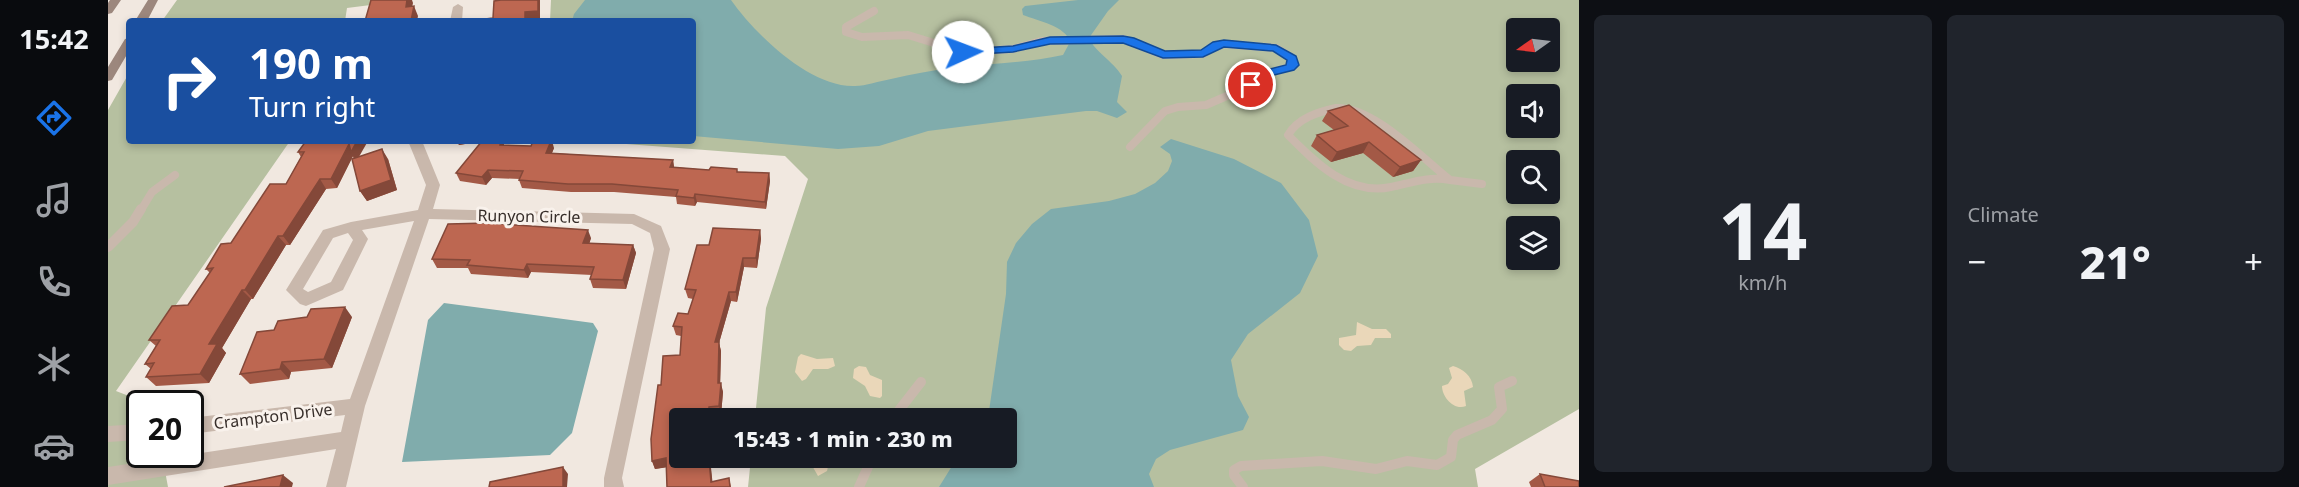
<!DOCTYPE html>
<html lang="en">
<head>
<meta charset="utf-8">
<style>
  body { margin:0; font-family:"Noto Sans",sans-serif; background:#20242c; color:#f1f3f6; height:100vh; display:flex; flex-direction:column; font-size:22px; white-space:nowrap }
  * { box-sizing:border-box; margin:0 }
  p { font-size:20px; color:#9ea1a6 }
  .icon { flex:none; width:33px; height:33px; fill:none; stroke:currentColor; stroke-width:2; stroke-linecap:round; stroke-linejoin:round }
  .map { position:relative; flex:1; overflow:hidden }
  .panel { display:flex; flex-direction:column; gap:15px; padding:15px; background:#0d0f14; width:720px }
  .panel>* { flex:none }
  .banner { position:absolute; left:18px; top:18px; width:570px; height:126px; border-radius:6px; box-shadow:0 3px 9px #0003; background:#1a4fa0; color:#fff; overflow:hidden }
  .needle { width:39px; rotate:256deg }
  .controls { position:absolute; left:1398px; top:18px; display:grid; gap:12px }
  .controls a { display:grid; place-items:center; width:54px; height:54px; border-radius:6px; background:#171b24; box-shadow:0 3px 9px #0003; font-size:30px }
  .speed { position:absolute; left:18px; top:390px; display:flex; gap:12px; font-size:30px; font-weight:700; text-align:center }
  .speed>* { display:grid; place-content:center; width:78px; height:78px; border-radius:50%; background:#171b24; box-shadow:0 3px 9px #0003; line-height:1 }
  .speed .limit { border:3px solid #111; border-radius:9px; background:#fff; color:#111 }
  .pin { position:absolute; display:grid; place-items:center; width:51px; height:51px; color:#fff; margin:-26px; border:3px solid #fff; border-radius:50%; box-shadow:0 2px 6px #0007 }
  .me { position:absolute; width:66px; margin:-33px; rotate:88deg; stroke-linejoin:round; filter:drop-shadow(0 0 4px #0008) }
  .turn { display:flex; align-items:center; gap:21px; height:126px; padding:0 24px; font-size:27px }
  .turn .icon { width:78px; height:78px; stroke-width:2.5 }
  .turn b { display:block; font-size:42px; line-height:51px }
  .big { font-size:45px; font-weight:800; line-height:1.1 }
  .panel .tile { flex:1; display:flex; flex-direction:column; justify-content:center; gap:9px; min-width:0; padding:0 21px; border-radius:9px; background:#20242c }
  .panel .dial { align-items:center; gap:0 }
  .dial b { font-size:78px; line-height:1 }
  .heat { display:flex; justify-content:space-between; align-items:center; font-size:33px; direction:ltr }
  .panel .tiles { flex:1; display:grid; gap:15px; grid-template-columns:repeat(2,1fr) }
  .trip { position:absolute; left:561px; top:408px; width:348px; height:60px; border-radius:6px; background:#171b24; box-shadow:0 3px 9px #0003; font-weight:800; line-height:60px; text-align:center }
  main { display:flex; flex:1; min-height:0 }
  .menu { display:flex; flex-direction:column; width:108px; justify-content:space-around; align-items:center; background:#090b0e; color:#9ea1a6 }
  .menu .icon { width:42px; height:42px }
  .menu .on { color:#1a73e8 }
  .menu b { font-size:27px; color:#f1f3f6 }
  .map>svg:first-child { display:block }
  .green { fill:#b6c0a0; fill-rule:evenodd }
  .sand { fill:#ead7b9 }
  .water { fill:#80acac }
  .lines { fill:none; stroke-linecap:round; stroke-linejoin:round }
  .service-far1 { stroke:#c9b8ac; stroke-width:8 }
  .service { stroke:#c9b8ac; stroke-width:10 }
  .minor { fill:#c9b8ac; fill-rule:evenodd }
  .secondary { fill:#9c877d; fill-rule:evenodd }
  .wall { fill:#a35946 }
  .shaded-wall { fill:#844839 }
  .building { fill:#bd6751; stroke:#844839; stroke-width:1.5 }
  .route { fill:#1a73e8; stroke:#114b97; stroke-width:1.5 }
  .labels { text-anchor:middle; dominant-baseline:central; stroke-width:6; stroke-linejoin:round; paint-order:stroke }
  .street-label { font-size:16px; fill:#372e2a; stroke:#f9f2ec }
</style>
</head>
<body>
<main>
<nav class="menu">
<b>15:42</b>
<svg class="icon on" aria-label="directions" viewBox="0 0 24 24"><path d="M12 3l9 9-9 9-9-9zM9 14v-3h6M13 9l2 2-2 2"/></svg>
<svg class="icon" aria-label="music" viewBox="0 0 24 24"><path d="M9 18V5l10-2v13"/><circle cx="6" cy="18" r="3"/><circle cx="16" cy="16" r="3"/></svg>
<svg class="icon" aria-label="phone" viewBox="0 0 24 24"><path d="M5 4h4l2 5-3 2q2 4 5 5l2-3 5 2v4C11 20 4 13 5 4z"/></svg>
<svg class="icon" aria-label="climate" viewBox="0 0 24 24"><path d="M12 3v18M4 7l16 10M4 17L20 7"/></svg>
<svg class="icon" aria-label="car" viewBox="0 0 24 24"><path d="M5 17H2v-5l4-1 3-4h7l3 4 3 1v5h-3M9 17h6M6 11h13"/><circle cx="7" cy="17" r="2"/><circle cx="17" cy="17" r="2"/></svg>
</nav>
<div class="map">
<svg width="1471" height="487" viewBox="0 0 1471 487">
  <rect width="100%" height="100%" fill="#f1e8e0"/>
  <path class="green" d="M69,0h233l-63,8 -2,13h-183z
    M443,0h1028v409l-104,60 3,18h-730l3,-29h255v-40h-251l11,-110 42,-129 -23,-23 -198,-15h106v-120h-143zM1408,28h34v34h-34zM1408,94h34v34h-34zM1408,160h34v34h-34zM1408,226h34v34h-34z
    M21,73v68h161l-174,250 31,12 -7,1v50l22,1 6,32h-60v-377z"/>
  <path class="sand" d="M1249,322l15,7h14l5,5v4h-16l-4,7 -14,1 -6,5 -7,-1 -5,-5v-7l17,-3z
    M693,354l16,5 16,-1 2,8 -7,3h-15l-7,10 -4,2 -7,-9 3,-15z
    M751,366l7,1 4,8 12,5v16l-2,2 -10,-2 -5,-10 -12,-8 1,-9z
    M1345,366c10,3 19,10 20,21l-9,4 2,15c-12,5 -24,-9 -24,-20l6,-2 4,-6 -3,-10z
    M674,458h48l-3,13 -9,5 -8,-14 -11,-1 -7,6h-6l-4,-5z"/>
  <path class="water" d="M477,0h146c24,34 79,88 124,86 11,0 24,-5 36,-7 21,-5 42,-9 63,-11 36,-5 73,-5 109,-13l7,-13c-4,-16 -32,-21 -47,-27l-1,-6 3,-3 53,-6h41l-11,11 -19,27c5,13 24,23 33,38l-5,26 10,10 -10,6 -20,-7h-11l-158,20 -49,15 -41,3 -145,-13v-115h-121l2,-7z
    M1063,139l63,20 47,24 28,37 9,36 -18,37 -52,41 -17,26 7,36 11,21 -6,13 -73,20 -14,9 -7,15 5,13h-215l18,-29h49v-40h-21l4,-7 17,-117 1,-32 9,-19 16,-19 19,-15 58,-8 26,-7 20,-11 13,-12 4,-10 -2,-7 -10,-7z
    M336,303l149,20 5,8 -26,102 -22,22 -148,7 26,-142z"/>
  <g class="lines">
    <path class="service-far1" d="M766,11l-28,16v5l16,5 46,-2 55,17 50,-3 28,-8 82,-2 40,16 40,-1 13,-9 8,-1 52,4 16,10 1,7 -3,2 -24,7 -23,15 -37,16 -28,2 -13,4 -35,36
      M1228,108c37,-2 85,49 114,72 -22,-4 -39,3 -59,7 -43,9 -76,-25 -103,-52 10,-17 30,-23 48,-27z
      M1342,180l32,4
      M33,210l11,-18 23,-17"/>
    <path class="service" d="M0,247l25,-25 8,-13
      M785,418l28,-36
      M751,487l13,-29
      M1135,487l-9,-12v-5l7,-4 81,-5 54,8 31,-8 30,4 14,-8 2,-17 4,-5 35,-15 10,-11 -3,-22 13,-6"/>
    <path class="minor" d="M350,4l5,3 -1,14h-12l3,-14z
      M300,141h14l18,44 -7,24 201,5 27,12 9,23 -48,229 2,9h-20v-9l50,-229 -4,-16 -18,-9 -203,-5 -64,187 -19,81h-20l10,-38 -228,36v-18l233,-35 4,-17 -155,19v-16l160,-19 64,-178 -52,9 6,9 -25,51 -37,16 -6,-2 -14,-14 37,-60 28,-8 67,-12 8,-25zM240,233l5,7 -22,42 -23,10 -5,-3 30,-51z
      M32,424v16l-32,2v-16z"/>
    <path class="secondary" d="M2,0h11l-9,13 -4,1v-11z
      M40,0h10l-11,21h-12z
      M21,38v13l-17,29 -4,1v-14l17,-28z"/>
  </g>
  <path class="wall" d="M1220,111l93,49 -8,11 -20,6 -30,-24 -32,9 -20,-16 6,-11 17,-5 -12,-9z
    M349,141h47v4l50,3 -2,5 121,7 1,7 35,3 60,3 1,8 -4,28 -69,-7 -2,4 -18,-2 -1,-7 -62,-5h-43l-49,-4 -3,-8 1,-1 -28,-1 -6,7 -26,-4 -4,-8 26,-32 -23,4z
    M190,152l62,4 28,3 9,31 -30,11 -7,-10 -7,-35 -16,32 -11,1 -36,56h-4l-33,54h-2l-29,49 4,5 -17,30 -53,3 -10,-9 5,-8 -6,-5 11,-18 -7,-6 39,-35 22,-32 -4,-4 80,-85 15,-27z
    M652,230l1,9 -4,29 -13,-1 -7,35 -6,-1 -12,42 2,8 -1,32 3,9 -2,23h-10l-31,43h30l2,24 17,-4 2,9h-64l-1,-20 -11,2 -3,-8 9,-76 19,-30 1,-19 -5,-1 -3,-9 15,-12 5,-15 -5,-1 -3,-9 24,-44z
    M483,238l-2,5 44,2 3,8 -10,36 -33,-1 -3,-9 2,-4 -61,-3 -3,6 -57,-4 -3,-6h-31l-5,-9z
    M244,317l-20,51 -41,4 -2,7 -39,5 -10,-10 34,-44z
    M1432,474l39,13h-48l-2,-5z"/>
  <path class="shaded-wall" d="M299,0h5l1,3 -3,14 -4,-10z
    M430,0h2v18l-15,3v-9z
    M306,6l4,10 -1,5h-6z
    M249,141h11l-12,21 -3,-6 -16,32 -6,-9 18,-35z
    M349,141h27l-25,4z
    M393,141h3v12l-4,-8z
    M443,141h1l2,7 -5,12 -3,-7z
    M1261,142l-6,11 -32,9 6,-10z
    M274,149l6,10 9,31 -30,11 -7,-10z
    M565,160l1,7h-4z
    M1313,160l-8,11 -20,6 7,-10z
    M380,170l4,8 -6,7 -4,-8z
    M661,173l1,8 -4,28 -1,-7z
    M212,179l6,10 -36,56 -7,-9z
    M587,194l2,8 -2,4 -1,-8z
    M480,230l3,8 -4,14 -4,-9z
    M652,230l1,9 -4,29 -1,-10z
    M170,236l8,9 -33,54 -8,-9z
    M525,245l3,8 -10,36 -3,-9z
    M635,258l1,9 -7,35 -1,-10z
    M419,264l4,8 -3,6 -4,-8z
    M134,290l9,9 -29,49 4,5 -17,30 -9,-9 9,-30z
    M621,292l2,9 -12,42 2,8 -1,41 -2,-9 -3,-41z
    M237,307l7,10 -20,51 -8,-9z
    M174,362l9,10 -2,7 -9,-10z
    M613,383l2,9 -2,23 -2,-9z
    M601,407l2,8 -1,3h-2z
    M558,458l3,9 -14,2 -3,-8z
    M601,458h1l3,29 -2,-5z
    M455,467l5,7 -1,13h-4z
    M175,475l10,8 -1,4h-12z"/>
  <path class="building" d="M263,0h36l-1,7 8,-1 -3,15h-46z
    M393,0h37v11l-13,1v9h-47v-1l15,-2 1,-17z
    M1241,105l72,55 -21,7 -31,-25 -32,10 -20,-17 31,-9 -20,-15z
    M198,141h51l-6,11 -2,-8 -18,35h-11l-37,57h-5l-33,54h-3l-33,54h8l-17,30 -54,3 8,-14 -9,1 15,-24h-11l23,-34 16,-1 25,-37 -7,1 15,-25 10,-1 39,-59h16l18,-32h-6z
    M374,141h19l-1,4 31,1 2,-5h18l-5,12 127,7 -3,7 39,3 2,-3 26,2v3l32,1 -4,29 -70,-8 -1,4 -18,-2 2,-6 -66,-6h-44l-49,-4 4,-9 -35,-1 -6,7 -26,-4z
    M274,149l9,31 -31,11 -8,-32z
    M380,223l100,7 -5,13 50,2 -10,35 -33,-1 4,-12 -67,-3 -3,6 -57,-5 3,-5 -38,-1 16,-35z
    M605,228l47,2 -4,28h-13l-7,34h-7l-14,50h4l-1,41h3l-2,23 -10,1 -1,11h-28v40h29l2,24 18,-4 1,9h-63l-1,-29 -14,3 -1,-22 7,-54h3l2,-29 17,-1 2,-28 -9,-1 5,-13 10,1 8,-24 -11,-1 12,-44h12z
    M237,307l-21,52 -42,3 -2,7 -40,5 17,-42 17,-2 4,-9 29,-4 4,-8z
    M455,467v20h-74l1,-5z
    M1432,474l39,7v6h-34z
    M175,475l-3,12h-56z"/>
  <path class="route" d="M1015,36l11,2 31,13 36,-1 12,-8 11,-2 52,5 20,11 3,9 -5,5 -24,6 -19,13 -4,-1v-5l15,-12 24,-6 1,-5 -14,-9 -49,-4 -21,10 -40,1 -40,-15 -73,1 -37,8 -50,3 -6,-3 6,-3 50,-3 37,-9z"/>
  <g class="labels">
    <g class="street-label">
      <text transform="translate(421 216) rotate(1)">Runyon Circle</text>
      <text transform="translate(165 416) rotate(-7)">Crampton Drive</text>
    </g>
  </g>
</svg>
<div class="controls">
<a><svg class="needle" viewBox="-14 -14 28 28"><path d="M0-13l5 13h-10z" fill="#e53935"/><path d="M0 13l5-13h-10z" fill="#9ea1a6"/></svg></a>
<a><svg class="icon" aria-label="sound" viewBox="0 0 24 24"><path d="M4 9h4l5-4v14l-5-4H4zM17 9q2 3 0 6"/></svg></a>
<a><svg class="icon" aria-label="search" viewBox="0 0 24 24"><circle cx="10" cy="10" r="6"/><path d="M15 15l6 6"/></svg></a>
<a><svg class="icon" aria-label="layers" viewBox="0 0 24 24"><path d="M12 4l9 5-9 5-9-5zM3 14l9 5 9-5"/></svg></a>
</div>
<div class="speed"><div class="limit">20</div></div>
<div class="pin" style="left:1143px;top:85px;background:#d93025"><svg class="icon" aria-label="arrive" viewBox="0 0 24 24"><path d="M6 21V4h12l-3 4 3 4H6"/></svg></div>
<svg class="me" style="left:855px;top:52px" viewBox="-20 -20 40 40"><circle r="19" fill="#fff"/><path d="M0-13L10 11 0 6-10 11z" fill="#1a73e8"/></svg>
<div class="trip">15:43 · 1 min · 230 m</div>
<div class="banner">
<div class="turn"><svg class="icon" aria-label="right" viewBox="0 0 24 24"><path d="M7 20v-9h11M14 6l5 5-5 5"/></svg><div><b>190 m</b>Turn right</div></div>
</div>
</div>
<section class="panel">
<div class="tiles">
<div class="tile dial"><b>14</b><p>km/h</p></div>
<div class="tile"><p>Climate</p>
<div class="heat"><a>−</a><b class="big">21°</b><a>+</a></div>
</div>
</div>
</section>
</main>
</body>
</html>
